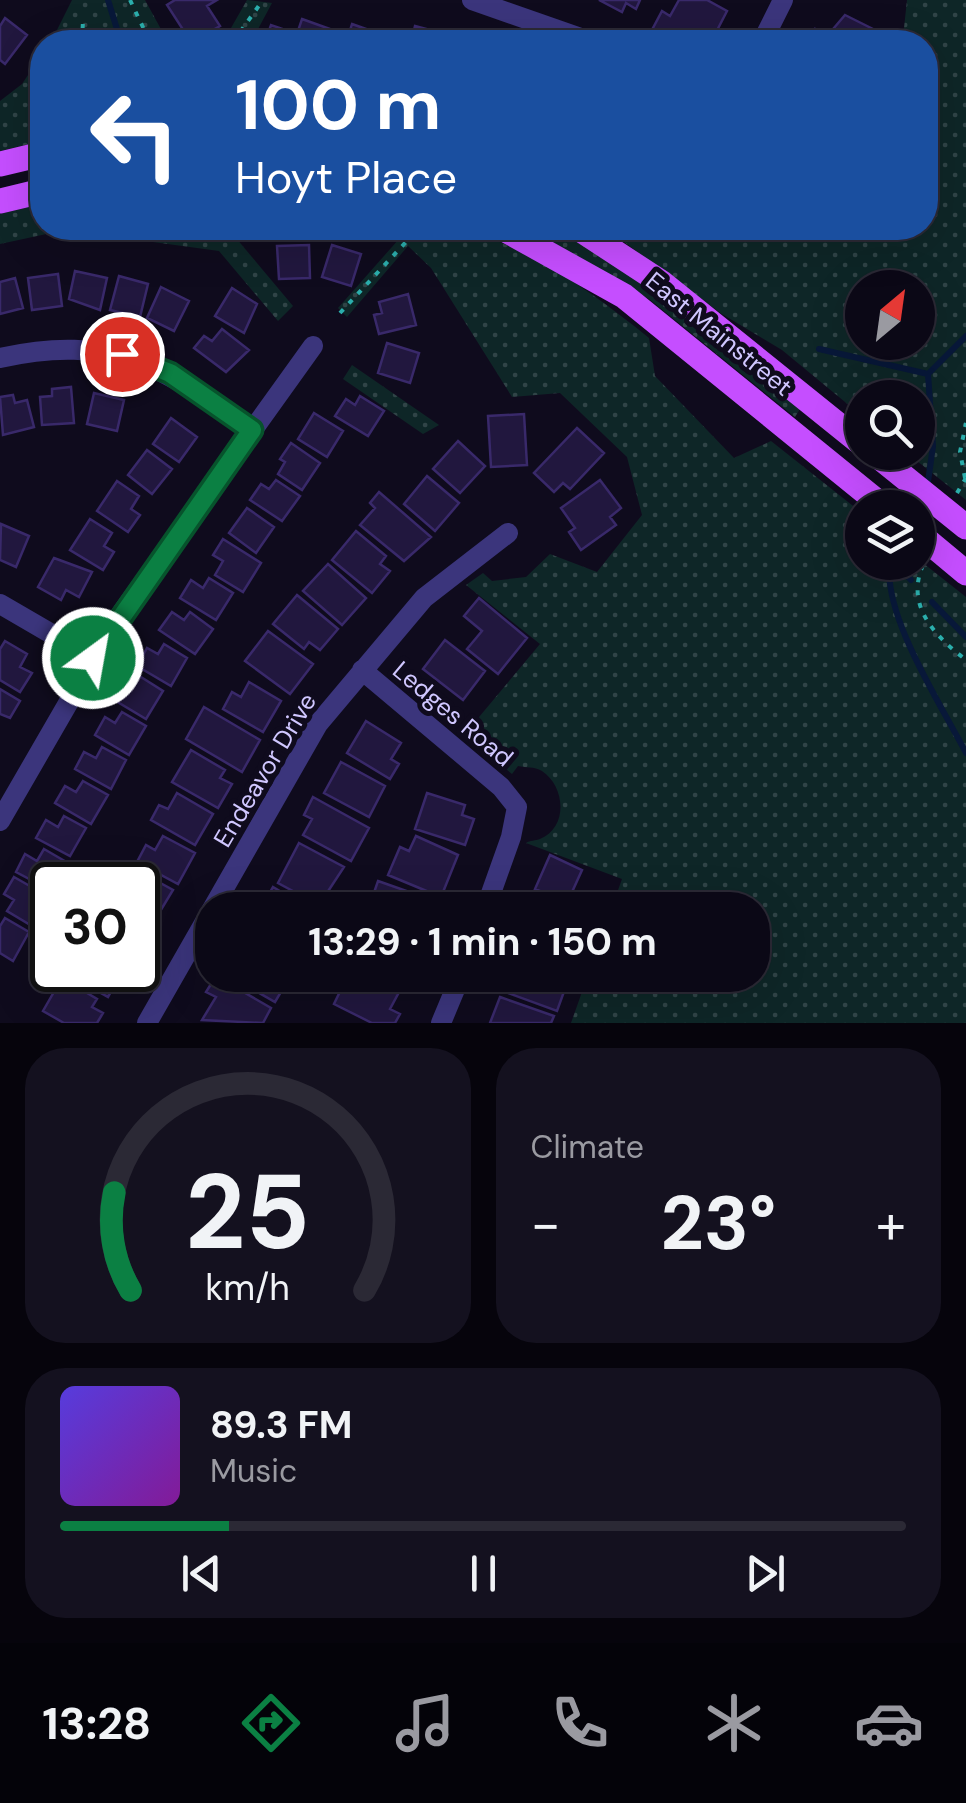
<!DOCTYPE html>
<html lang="en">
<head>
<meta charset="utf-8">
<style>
  body { margin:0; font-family:"DM Sans",sans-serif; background:#14111f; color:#f1f3f6; height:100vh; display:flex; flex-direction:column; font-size:38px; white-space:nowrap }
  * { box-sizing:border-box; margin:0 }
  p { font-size:32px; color:#9a9aa1 }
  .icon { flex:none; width:55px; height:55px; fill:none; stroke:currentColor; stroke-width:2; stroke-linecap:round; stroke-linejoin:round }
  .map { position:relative; height:1023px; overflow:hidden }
  .details { display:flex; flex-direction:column; gap:25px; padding:25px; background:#06040c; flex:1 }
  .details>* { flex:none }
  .guide { position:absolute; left:30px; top:30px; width:908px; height:210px; border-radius:40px; box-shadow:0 10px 40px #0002,0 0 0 2px #2b2935; background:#1a4fa0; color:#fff; overflow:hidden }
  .needle { width:65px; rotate:29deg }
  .fabs { position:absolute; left:845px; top:270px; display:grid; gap:20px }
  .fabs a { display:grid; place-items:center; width:90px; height:90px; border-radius:50%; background:#0b0816; box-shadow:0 10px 40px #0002,0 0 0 2px #2b2935; font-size:50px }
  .speed { position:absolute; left:30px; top:862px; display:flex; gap:20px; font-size:50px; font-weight:700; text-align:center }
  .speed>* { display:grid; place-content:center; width:130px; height:130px; border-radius:50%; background:#0b0816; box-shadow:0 10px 40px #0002,0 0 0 2px #2b2935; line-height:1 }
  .speed .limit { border:5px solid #111; border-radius:15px; background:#fff; color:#111 }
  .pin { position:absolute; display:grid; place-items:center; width:85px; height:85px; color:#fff; margin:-42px; border:5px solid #fff; border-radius:50%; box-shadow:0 2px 10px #0007 }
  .me { position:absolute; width:110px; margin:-55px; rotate:32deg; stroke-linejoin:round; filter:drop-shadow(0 0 8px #0008) }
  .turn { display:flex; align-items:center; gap:35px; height:210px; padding:0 40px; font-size:45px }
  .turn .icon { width:130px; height:130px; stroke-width:2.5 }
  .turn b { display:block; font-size:70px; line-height:85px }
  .big { font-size:75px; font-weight:700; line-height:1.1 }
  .details .tile { flex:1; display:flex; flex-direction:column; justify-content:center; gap:15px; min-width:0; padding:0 35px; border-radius:40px; background:#14111f }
  .details .dial { align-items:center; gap:0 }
  .dial svg { height:260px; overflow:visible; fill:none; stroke:#2b2935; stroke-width:7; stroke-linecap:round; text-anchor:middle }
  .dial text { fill:#f1f3f6; stroke:none }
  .song { display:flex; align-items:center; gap:30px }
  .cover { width:120px; height:120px; border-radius:15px; background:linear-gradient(135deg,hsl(250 70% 55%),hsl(290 70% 35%)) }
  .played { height:10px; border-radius:5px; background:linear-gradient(90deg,#0b8043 20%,#2b2935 20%) }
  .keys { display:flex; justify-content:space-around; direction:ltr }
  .heat { display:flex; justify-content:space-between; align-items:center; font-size:55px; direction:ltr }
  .details .tiles { flex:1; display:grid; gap:25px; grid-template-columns:1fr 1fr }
  .tile:last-child { grid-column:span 2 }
  .trip { position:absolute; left:195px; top:892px; width:575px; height:100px; border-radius:40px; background:#0b0816; box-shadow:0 10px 40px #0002,0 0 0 2px #2b2935; font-weight:700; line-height:100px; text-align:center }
  .menu { display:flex; height:160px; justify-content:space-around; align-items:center; background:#040309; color:#9a9aa1 }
  .menu .icon { width:70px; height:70px }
  .menu .selected { color:#0b8043 }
  .menu b { font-size:45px; color:#f1f3f6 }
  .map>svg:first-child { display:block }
  .grass { fill:url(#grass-dots); fill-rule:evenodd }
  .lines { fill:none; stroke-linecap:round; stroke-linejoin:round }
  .stream { stroke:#081839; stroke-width:6 }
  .building { fill:#21173e; stroke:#39296a; stroke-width:2.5 }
  .path { stroke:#2baeac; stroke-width:4; stroke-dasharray:5 8; stroke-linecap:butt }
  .minor { stroke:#3b357c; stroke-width:20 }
  .primary { stroke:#c54eff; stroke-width:25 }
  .route-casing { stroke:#07532c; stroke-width:25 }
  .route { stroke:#0b8043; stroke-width:18 }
  .labels { text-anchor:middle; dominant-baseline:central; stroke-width:10; stroke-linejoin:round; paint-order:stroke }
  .street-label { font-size:25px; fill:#d0c7ff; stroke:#0f0b1d }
</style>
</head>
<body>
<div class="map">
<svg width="966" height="1023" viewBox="0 0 966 1023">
  <defs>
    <pattern id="grass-dots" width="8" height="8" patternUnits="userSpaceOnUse" patternTransform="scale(2.5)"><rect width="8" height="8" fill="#0e2627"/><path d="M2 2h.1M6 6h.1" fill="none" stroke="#304447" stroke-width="1.8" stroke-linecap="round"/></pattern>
  </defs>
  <rect width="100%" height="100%" fill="#0f0b1d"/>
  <path class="grass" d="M72,0h73l23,42h-117z
    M247,0l25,3 -21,39h-28z
    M907,0h59v500l-59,-47 11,-1v-54h-56v18l-80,-66 -60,-36 -117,-86h63l16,9 41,-9h200v-186h-30l9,-14zM862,288h56v54h-56z
    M42,54v87l-42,10v-50l22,-17z
    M42,204v24h199l-5,10 57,68 -15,15 -59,-70 -154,-21 -65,14v-30z
    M387,228c22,-1 50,-5 71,0 69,17 137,66 191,110l6,38 79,82 37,-17 91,72v49h56v-3l48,38v426h-395l17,-48h164v-65h-141l11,-31 -96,-36c4,-3 10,-2 14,-4 29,-12 25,-53 2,-68 -8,-5 -16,-3 -24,-5l-6,8 -48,-39 76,-91 -74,-59 17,-12 9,8 34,-4 24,-23 47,18 45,-57 -15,-58 -67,-64 -48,4 -81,-129 -23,-22 -61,71 -9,-9 61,-69z
    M529,228h27l74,43 170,138 -5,8 -10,-8 -136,-110z
    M352,365l87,60 -16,9 -80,-55z"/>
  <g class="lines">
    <path class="stream" d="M108,0l13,42
      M819,349l109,25
      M927,489l6,-43 -5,-72 38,-38
      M890,562c-8,53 52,144 76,191
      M895,562l16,18
      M932,602l34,35"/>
  </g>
  <path class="building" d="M175,0h42l-10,6 13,20 -29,16 -24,-37z
    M599,0h41l-4,9 -10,-6 -4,9z
    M679,0h28l20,11 -16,31 -27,-9 -5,9 -26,-14 9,-17 8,5z
    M845,15l30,15 -6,12h-61l7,-13 13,6z
    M5,18l22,17 -22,29 -5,-4v-34z
    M302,19l28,10 -5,13h-60l6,-17 26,9z
    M352,24l42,15 -2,3 -45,-2z
    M415,26l26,7 -2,7 10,2h-38z
    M309,245l1,33 -31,1 -2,-33z
    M332,245l29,9 -10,32 -29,-9z
    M75,271l32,7 -7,32 -31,-11z
    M58,274l4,32 -30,4 -4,-32z
    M119,276l29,8 -8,33 -30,-7z
    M15,278l8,30 -23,6v-32z
    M161,287l28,14 -15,30 -27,-13z
    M232,288l25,16 -13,29 -29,-17z
    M408,294l8,31 -37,9 -5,-19 8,-2 -3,-11z
    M222,329l27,21 -23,22 -32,-24 10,-12 8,5z
    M387,343l32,10 -9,30 -32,-10z
    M71,387l3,36 -32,2 -2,-28 12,-1v-7z
    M94,393l30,7 -7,31 -30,-7z
    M13,395l2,8 12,-3 7,27 -31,8 -3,-38z
    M360,396l24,15 -16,25 -33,-20 11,-17 9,6z
    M314,413l29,18 -16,26 -29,-18z
    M524,414l3,51 -36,2 -3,-51z
    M171,418l26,19 -18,25 -26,-18z
    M577,428l27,25 -34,36 -7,-6 -9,9 -20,-19z
    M458,441l27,25 -25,27 -27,-24z
    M291,443l29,20 -18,27 -24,-16 7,-12 -5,-3z
    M147,450l25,19 -20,25 -24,-19z
    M427,476l32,27 -24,28 -31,-27z
    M276,480l24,16 -18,25 -32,-21 11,-16 8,5z
    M600,480l21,28 -11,9 6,8 -35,25 -12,-18 6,-4 -14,-20z
    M117,481l22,15 -8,13 9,6 -12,17 -31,-21z
    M379,492l52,45 -27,24 -44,-36 15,-17 -5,-5z
    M247,508l27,19 -18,26 -27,-20z
    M90,519l22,14 -8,13 10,6 -11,18 -33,-20z
    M1,524l28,12 -13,31 -16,-7z
    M356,531l30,25 -6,8 10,7 -18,22 -40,-33z
    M223,539l38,24 -18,29 -28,-17 8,-14 -10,-6z
    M54,558l38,14 -13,25 -13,-7 -5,10 -23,-13z
    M328,564l38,34 -24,27 -39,-34z
    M209,578l24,15 -17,27 -36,-22 11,-18 12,8z
    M297,595l41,34 -18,21 -11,-8 -5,7 -31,-25z
    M479,598l48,40 -29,36 -31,-25 15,-18 -18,-15z
    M172,612l12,8 6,-8 23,17 -18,25 -36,-24z
    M268,631l45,33 -23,30 -45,-33z
    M445,640l40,31 -22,29 -40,-31z
    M5,641l22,13 -7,13 12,6 -12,19 -20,-12v-31z
    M164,644l23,14 -16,28 -34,-20 10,-18 11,6z
    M133,672l30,19 -17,28 -30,-18z
    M249,682l32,19 -18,31 -40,-23 9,-17 9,5z
    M0,689l20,12 -10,17 -10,-4z
    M204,707l56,33 -18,32 -56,-33z
    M122,712l24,14 -17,29 -34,-20 10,-18 10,6z
    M366,721l35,22 -10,16 8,5 -9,15 -43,-26z
    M102,747l24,13 -15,29 -36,-20 9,-17 12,6z
    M191,750l34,20 -5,8 12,6 -14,24 -46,-26z
    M341,762l44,24 -16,31 -45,-24z
    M83,781l25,14 -17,29 -36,-21 10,-17 11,6z
    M177,793l36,21 -18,31 -44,-25 8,-15 9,4z
    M427,793l38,12 -3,10 12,4 -9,26 -50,-16z
    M313,797l56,31 -18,33 -48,-26 9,-16 -8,-4z
    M64,816l22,12 -16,28 -34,-18 10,-18 12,7z
    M163,836l32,17 -17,31 -41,-22 9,-17 9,5z
    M416,836l42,19 -17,42 -53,-22 12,-28 9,4z
    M299,843l45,24 -25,38 -41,-22z
    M44,849l24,14 -16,28 -36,-19 9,-18 12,7z
    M550,855l32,15 -15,33 -32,-14z
    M124,863l49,27 -20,33 -15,-9v-29h-26z
    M14,877l35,20 -17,29 -25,-15 7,-11 -10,-6z
    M378,881l60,21 -2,8h-68z
    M273,887l39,23h-52z
    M534,896l34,14h-40z
    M5,918l24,14 -16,29 -13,-8v-27z
    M60,970h63l-15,27z
    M244,975h47l-16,27 -35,-20z
    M348,975h11l39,19 -8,15 10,5 -5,9h-23l-38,-19z
    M503,975h67l-13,36 -60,-22z
    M216,976l55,32 -8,15 -61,-3 14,-23 -10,-5z
    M62,978l35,21 -5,8 11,6 -6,10h-33l-21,-12z
    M500,997l54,19 -3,7h-61z"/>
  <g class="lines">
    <path class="path" d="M130,0l20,42
      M82,42l1,-22
      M233,42l30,-42
      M41,122l1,-2
      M340,313l79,-85
      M965,478l-5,-26 6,-29
      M957,493l9,-15
      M923,565c-18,41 12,71 43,95"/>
    <path class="minor" d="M472,0l120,42
      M762,42l21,-42
      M0,358c112,-25 164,9 252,72
      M0,604l93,54
      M362,670l139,117 16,20 -6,30 -26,73
      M0,821l115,-199 198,-276
      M147,1023l171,-299 106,-126 84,-65
      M441,1023l20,-48"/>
    <path class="primary" d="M0,164l42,-10
      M0,201l42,-10
      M502,228l122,68 261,212
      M578,228l84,55 200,161
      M873,452l93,75
      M918,533l48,40"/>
  </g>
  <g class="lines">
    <defs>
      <path id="route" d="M93,658l159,-228 -82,-57 -48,-19"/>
    </defs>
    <use href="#route" class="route-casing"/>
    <use href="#route" class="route"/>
  </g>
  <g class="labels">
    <g class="street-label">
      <text transform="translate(719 334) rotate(39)">East Mainstreet</text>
      <text transform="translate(453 714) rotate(40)">Ledges Road</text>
      <text transform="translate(265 770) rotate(-59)">Endeavor Drive</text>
    </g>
  </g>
</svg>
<div class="fabs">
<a><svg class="needle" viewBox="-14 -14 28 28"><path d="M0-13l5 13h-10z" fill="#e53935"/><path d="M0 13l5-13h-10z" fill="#9a9aa1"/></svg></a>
<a><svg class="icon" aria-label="search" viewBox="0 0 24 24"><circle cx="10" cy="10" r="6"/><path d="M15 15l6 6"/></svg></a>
<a><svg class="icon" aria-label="layers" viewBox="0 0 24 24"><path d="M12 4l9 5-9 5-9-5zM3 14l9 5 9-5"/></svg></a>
</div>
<div class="speed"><div class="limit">30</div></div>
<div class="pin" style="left:122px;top:354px;background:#d93025"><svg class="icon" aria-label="arrive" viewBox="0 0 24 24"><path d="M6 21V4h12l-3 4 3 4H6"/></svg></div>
<svg class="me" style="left:93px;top:658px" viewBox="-20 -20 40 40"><circle r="17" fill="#0b8043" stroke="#fff" stroke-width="3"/><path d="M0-11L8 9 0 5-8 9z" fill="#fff"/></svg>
<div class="trip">13:29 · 1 min · 150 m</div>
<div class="guide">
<div class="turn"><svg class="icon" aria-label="left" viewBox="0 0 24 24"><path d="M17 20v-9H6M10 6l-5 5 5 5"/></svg><div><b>100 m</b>Hoyt Place</div></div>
</div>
</div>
<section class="details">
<div class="tiles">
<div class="tile dial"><svg viewBox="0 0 100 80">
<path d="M14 69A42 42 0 1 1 86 69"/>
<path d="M14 69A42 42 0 0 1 9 39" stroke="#0b8043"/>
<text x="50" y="56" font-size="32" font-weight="700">25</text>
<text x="50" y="72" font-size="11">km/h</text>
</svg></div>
<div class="tile"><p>Climate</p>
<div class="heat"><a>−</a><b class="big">23°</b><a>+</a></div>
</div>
<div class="tile">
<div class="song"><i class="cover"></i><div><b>89.3 FM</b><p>Music</p></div></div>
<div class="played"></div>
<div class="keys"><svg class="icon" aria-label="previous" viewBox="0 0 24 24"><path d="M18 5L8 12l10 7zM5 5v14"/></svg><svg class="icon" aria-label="pause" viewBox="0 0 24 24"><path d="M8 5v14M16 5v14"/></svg><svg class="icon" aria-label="next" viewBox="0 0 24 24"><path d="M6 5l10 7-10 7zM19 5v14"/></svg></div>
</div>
</div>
</section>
<nav class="menu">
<b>13:28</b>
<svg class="icon selected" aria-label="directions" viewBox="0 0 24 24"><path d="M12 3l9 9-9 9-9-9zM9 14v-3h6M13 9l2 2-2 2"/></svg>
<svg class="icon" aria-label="music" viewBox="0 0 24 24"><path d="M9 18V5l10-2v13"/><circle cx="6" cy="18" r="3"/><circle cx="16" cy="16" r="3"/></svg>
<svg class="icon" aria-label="phone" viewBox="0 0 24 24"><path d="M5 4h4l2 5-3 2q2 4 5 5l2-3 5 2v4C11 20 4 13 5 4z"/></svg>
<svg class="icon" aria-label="climate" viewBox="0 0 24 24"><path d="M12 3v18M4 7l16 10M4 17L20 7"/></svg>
<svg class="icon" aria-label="car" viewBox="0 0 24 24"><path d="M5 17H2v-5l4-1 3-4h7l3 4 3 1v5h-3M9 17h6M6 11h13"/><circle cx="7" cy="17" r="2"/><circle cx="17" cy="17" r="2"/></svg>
</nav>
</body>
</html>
